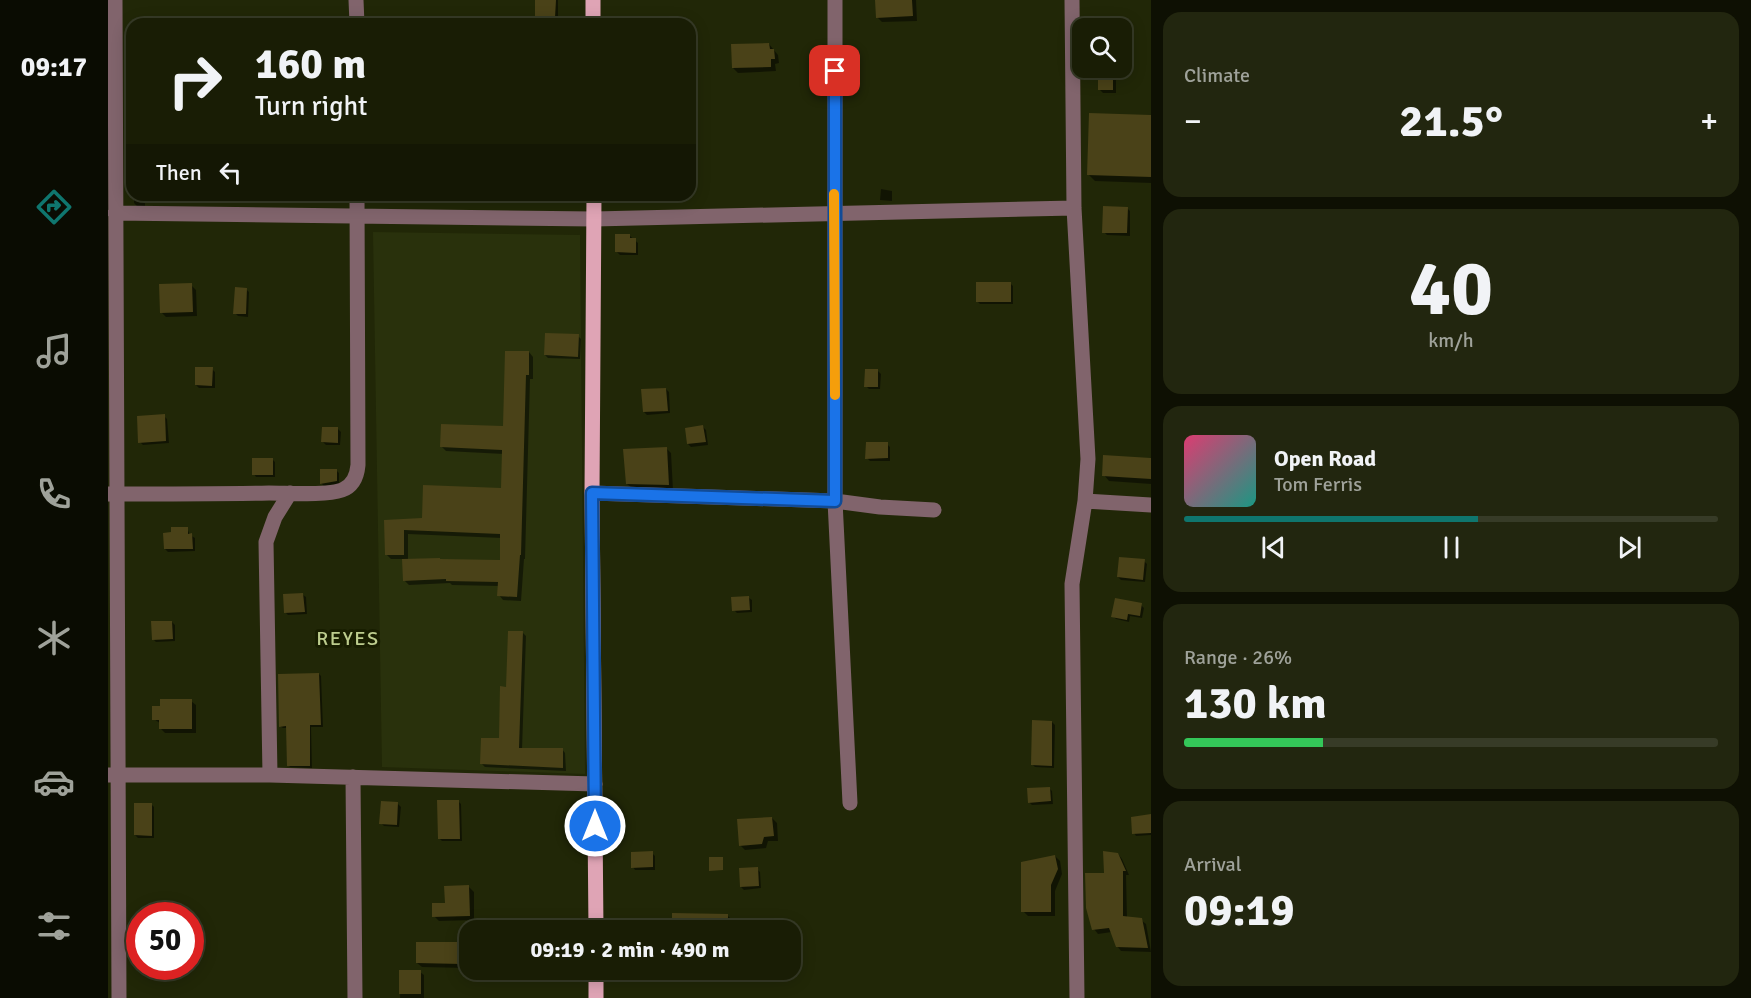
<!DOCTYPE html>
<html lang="en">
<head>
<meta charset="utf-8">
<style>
  body { margin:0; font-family:Signika,sans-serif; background:#22260f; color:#f1f3f6; height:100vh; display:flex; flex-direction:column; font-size:22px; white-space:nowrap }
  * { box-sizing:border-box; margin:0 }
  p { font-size:20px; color:#9fa29a }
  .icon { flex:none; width:33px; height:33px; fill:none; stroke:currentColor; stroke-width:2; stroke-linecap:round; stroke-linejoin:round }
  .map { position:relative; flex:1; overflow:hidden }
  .drawer { display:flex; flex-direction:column; gap:12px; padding:12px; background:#0e1003; width:600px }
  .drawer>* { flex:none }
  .hud { position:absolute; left:18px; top:18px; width:570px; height:183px; border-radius:18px; box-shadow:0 3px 15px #0003,0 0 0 2px #373b27; background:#191d05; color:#f1f3f6; overflow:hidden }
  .buttons { position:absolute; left:964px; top:18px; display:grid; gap:12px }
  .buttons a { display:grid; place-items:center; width:60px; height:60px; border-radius:12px; background:#191d05; box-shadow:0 3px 15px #0003,0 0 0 2px #373b27; font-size:30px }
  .speed { position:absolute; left:18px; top:902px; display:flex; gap:12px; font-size:30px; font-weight:700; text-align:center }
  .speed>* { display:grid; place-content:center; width:78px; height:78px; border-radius:50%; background:#191d05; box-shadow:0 3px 15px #0003,0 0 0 2px #373b27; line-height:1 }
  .speed .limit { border:9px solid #d22; background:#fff; color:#111 }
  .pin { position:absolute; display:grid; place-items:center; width:51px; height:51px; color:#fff; margin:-26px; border-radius:12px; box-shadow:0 3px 9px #0006 }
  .me { position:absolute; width:66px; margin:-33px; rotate:0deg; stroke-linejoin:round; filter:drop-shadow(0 0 4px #0008) }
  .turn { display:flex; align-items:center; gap:21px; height:126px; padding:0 30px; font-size:27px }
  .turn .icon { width:78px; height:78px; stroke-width:2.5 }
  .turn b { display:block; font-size:42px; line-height:51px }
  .then { display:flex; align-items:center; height:57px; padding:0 30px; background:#0003; gap:12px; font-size:22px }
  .big { font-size:45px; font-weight:700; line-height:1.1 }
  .drawer .card { flex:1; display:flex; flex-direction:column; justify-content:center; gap:9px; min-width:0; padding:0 21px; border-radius:18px; background:#22260f }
  .drawer .dial { align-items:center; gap:0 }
  .dial b { font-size:78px; line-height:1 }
  .song { display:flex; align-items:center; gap:18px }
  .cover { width:72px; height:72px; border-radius:9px; background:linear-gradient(135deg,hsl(340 70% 55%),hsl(170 70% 35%)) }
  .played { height:6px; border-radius:3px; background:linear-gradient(90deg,#0f766e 55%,#373b27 55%) }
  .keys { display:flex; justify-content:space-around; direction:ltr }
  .heat { display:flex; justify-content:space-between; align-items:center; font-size:33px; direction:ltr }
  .charge { height:9px; border-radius:4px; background:linear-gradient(90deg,#34c759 26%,#373b27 0) }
  .trip { position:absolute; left:351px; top:920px; width:342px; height:60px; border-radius:18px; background:#191d05; box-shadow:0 3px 15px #0003,0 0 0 2px #373b27; font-weight:700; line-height:60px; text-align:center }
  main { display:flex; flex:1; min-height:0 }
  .tab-bar { display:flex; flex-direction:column; width:108px; justify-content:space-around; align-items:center; background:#0a0c02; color:#9fa29a }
  .tab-bar .icon { width:42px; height:42px }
  .tab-bar .selected { color:#0f766e }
  .tab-bar b { font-size:27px; color:#f1f3f6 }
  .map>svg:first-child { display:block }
  .built { fill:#29310c }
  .shadow { fill:#0007; fill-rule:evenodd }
  .building { fill:#4a4218 }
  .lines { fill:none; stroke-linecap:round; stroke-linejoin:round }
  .minor { stroke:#81646c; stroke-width:15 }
  .major { stroke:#dfa4b5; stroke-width:15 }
  .route-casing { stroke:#114b97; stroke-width:15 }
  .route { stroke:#1a73e8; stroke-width:10 }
  .slow { stroke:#f59e0b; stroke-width:10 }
  .labels { text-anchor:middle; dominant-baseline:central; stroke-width:6; stroke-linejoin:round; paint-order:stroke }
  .quarter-label { font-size:20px; letter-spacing:1.5px; fill:#bdcd8e; stroke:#181e00 }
</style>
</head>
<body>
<main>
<nav class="tab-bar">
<b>09:17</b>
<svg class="icon selected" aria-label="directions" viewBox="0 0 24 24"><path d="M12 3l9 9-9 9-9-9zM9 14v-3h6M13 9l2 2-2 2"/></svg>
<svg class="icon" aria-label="music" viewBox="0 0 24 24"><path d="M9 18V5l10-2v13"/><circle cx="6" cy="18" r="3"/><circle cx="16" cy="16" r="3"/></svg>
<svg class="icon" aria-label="phone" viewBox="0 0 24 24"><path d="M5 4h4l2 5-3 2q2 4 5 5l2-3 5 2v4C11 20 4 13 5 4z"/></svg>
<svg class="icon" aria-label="climate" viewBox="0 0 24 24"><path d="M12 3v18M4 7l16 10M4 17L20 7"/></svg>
<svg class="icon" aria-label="car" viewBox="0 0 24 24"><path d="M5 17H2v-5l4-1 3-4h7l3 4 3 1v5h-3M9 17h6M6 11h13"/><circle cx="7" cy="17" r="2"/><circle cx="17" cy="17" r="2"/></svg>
<svg class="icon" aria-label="filters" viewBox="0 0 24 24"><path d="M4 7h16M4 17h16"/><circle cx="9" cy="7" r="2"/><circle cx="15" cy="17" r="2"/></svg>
</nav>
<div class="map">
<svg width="1043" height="998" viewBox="0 0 1043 998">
  <rect width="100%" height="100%" fill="#212707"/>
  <path class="built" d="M265,232l207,3 5,539 -203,-7z"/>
  <path class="shadow" d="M429,0h21v20h-19l-2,-3z
    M768,0h40l1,21 -35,1 -5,-5z
    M661,44l9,11 1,8 -4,1 1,7 -38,2 -5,-5z
    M986,68h28l-1,11h-5v14h-13l-4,-4 -1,-11 -4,-4z
    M1043,117v66l-56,-2 -7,-7z
    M773,189l11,2v10l-12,-1z
    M26,195h25v3l-14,-1v9h-8l-3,-3z
    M146,195h17l1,6 -14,1z
    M1019,208l3,3v25l-23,-1 -3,-3z
    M522,236l8,7v12h-18l-3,-3z
    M902,283l3,3v18h-33l-3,-3z
    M83,285l5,5 1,26 -31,1 -5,-5z
    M138,289l3,3 -1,25 -10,-1 -3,-3z
    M470,336l3,3 -1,20 -32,-1 -3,-3z
    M421,352l4,5v22h-3l-5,180h-1l-3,42 -18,-1 -4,-5v-9l-47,-1 -2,-2 -41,2 -5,-5 -1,-21h-12l-5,-5v-33l37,-1 80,-31 1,-35 -58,-3 -4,-4 63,-19zM300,534l94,4 -1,24 -93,-2z
    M104,369l3,3v16h-16l-3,-3z
    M770,371l3,3 -1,15h-11l-3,-3z
    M558,389l3,3 1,21 -23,2 -3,-3z
    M56,416l3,3 2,24 -26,2 -3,-3z
    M595,427l3,3 2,15 -17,2 -3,-3z
    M230,429l3,3 -1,13h-14l-3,-3z
    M779,444l3,3v14h-20l-3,-3z
    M558,448l5,5 2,37 -41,-2 -5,-4z
    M164,459l3,3v15h-19l-2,-3z
    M1043,460v24l-42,-3 -5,-6z
    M228,470l3,3v11l-15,2 -3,-3z
    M79,528l3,7 5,3v13l-27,1 -3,-3z
    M1036,561l3,3 -2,18 -24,-2 -3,-3z
    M195,595l3,2 1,17 -19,1 -3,-3z
    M641,598l3,2v12l-15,1 -3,-3z
    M1033,605l3,3 -2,10 -12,-2 -1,6 -13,-3 -3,-3z
    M64,622l3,3v16l-19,1 -3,-3z
    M415,633l3,3 -4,113h40l3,4 1,18 -81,-4 -3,-3 18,-24 7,-52z
    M211,674l2,2 2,51h-12l1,41 -22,-1 -2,-2v-37h-5l-3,-2z
    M83,701l5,4v28h-31l-4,-4v-5l-7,-5z
    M944,722l3,3 -1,43 -19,-1 -3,-3z
    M941,788l3,3 1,13 -21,1 -3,-3z
    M350,801l3,3 1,37h-20l-3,-3z
    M290,804l3,3 -2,20 -15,-1 -3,-3z
    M44,805l2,2v31h-16l-3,-3z
    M1043,815v20l-15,1 -2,-3z
    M664,818l5,5 1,18h-10l-2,7 -21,2 -5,-5z
    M544,853l3,3v14h-20l-2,-3z
    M1010,854l4,5 7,16h-3l1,43 14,2 5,4 5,28 -30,-1 -4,-5 -5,-14 -14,2 -4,-5 11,-55z
    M947,856l5,5 2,13 -7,17v25h-27l-5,-5z
    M649,869l3,3 1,16 -17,2 -3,-3z
    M361,887l5,5v28l-35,1 -5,-5z
    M620,916l4,4v10h-58z
    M354,944l4,5v19l-44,-1 -5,-4z
    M293,971l19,1 4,3v23h-24z"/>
  <path class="building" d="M427,0h21l-1,18 -20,-1z
    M767,0h37l1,16 -37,2z
    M661,43l1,6h4l1,10h-4v8l-39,1 -1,-24z
    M990,68h15v22h-15z
    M981,113l62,2v62l-64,-2z
    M995,206l25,1 -1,26h-25z
    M507,234h15v4h6v15l-21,-1z
    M868,282h35v20h-35z
    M84,283l1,29 -33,1 -1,-29z
    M127,287l12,1 -1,26h-13z
    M437,333l34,1 -1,23 -34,-2z
    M397,351h24v24h-3l-5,180h-1l-3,42 -20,-1 1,-14 -52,-1v-2l-43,2 -1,-22 38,-1v1l60,1v-26l-96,-4v25h-19l-1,-35 38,-2 1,-33 78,3 1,-38 -62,-3 1,-23 62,2z
    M87,367h18l-1,19 -17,-1z
    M757,369h13v18h-14z
    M558,388l2,23 -25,1 -2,-23z
    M57,414l1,27 -28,2 -1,-27z
    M595,425l3,17 -19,2 -2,-16z
    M214,427h16v16l-17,-1z
    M758,442h22v16l-23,1z
    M559,447l2,38 -43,-1 -3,-35z
    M995,455l48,3v21l-49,-3z
    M144,458h21v17h-21z
    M212,469h17v12l-17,3z
    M63,527h17v7l4,-1 1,16h-29l-1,-16 8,-1z
    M1011,557l26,2 -2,21 -26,-3z
    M195,593l2,19 -21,1 -1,-19z
    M641,596l1,14 -18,1 -1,-14z
    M1007,598l27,5 -2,13 -12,-2 -1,6 -16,-3z
    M43,621h21l1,18 -21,1z
    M400,631h15l-4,117h44v20l-83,-4 1,-26h18l1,-52 6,1z
    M211,673l2,52h-11v41h-23l-1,-40 -7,1 -1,-53z
    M52,699h32v30h-33v-9h-7v-14h8z
    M924,720l20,1v45l-21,-1z
    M942,787l1,14 -23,2 -1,-15z
    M329,800h22l1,39h-22z
    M273,801l17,1 -1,23 -18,-1z
    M26,803h18v33l-18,-1z
    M1043,814v19l-19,1 -1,-17z
    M664,817l2,19 -10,1 -2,7 -23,2 -2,-27z
    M545,851v16l-22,1v-16z
    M995,851l15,2 8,18h-3v45l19,2 6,30 -32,-1 -7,-19 -17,2 -6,-22 -1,-35h19z
    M947,855l3,14 -7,16v27h-30v-50z
    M601,857h14v13l-14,1z
    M650,867l1,19 -19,1 -1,-19z
    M361,885l1,31 -38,1v-14h13l-1,-17z
    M564,913l56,1v16h-56z
    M308,942h46v22l-46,-1z
    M291,970h22v24h-22z"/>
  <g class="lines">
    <path class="minor" d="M7,0l4,998
      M248,0l1,24
      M727,0v501l15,302
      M964,0l2,208 14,251 -3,42 -13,83 5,414
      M7,213l479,6 480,-11
      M484,493l243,8 45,6 54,3
      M0,494c54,0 107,0 161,-1 19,0 56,3 73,-3 11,-4 15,-14 16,-25l-1,-270
      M977,501l66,4
      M1,775h161l325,9
      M162,775l-4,-233 9,-25 15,-24
      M245,777l2,221"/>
    <path class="major" d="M485,0v24
      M486,195l-2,298 4,437
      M488,969v29"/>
  </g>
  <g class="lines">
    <defs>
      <path id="route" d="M487,826l-3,-333 243,8v-430"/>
    </defs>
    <use href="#route" class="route-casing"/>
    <use href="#route" class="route"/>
    <path class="slow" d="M726,194l1,201"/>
  </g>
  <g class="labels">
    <g class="quarter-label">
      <text x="240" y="638">REYES</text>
    </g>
  </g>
</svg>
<div class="buttons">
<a><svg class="icon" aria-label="search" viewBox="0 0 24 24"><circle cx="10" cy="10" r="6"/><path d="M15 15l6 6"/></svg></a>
</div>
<div class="speed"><div class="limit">50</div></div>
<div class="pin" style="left:727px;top:71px;background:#d93025"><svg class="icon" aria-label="arrive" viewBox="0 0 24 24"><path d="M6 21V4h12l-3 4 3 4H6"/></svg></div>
<svg class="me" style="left:487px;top:826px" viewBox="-20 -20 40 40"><circle r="17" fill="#1a73e8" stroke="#fff" stroke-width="3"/><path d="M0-11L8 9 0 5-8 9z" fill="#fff"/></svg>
<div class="trip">09:19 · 2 min · 490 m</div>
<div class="hud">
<div class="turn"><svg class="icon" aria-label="right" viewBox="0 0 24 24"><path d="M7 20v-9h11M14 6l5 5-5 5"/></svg><div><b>160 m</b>Turn right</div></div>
<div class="then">Then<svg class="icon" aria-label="left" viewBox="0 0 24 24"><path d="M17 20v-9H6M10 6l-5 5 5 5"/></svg></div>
</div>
</div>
<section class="drawer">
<div class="card"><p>Climate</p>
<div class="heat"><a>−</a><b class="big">21.5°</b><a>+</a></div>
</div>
<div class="card dial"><b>40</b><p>km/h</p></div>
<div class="card">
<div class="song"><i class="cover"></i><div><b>Open Road</b><p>Tom Ferris</p></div></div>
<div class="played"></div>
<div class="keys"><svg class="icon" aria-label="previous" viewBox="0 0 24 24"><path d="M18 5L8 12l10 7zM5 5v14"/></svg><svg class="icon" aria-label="pause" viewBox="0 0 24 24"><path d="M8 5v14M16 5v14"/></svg><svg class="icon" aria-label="next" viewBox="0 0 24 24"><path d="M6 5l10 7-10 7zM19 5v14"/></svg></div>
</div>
<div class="card"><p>Range · 26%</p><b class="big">130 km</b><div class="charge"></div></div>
<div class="card"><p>Arrival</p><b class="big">09:19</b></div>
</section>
</main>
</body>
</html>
